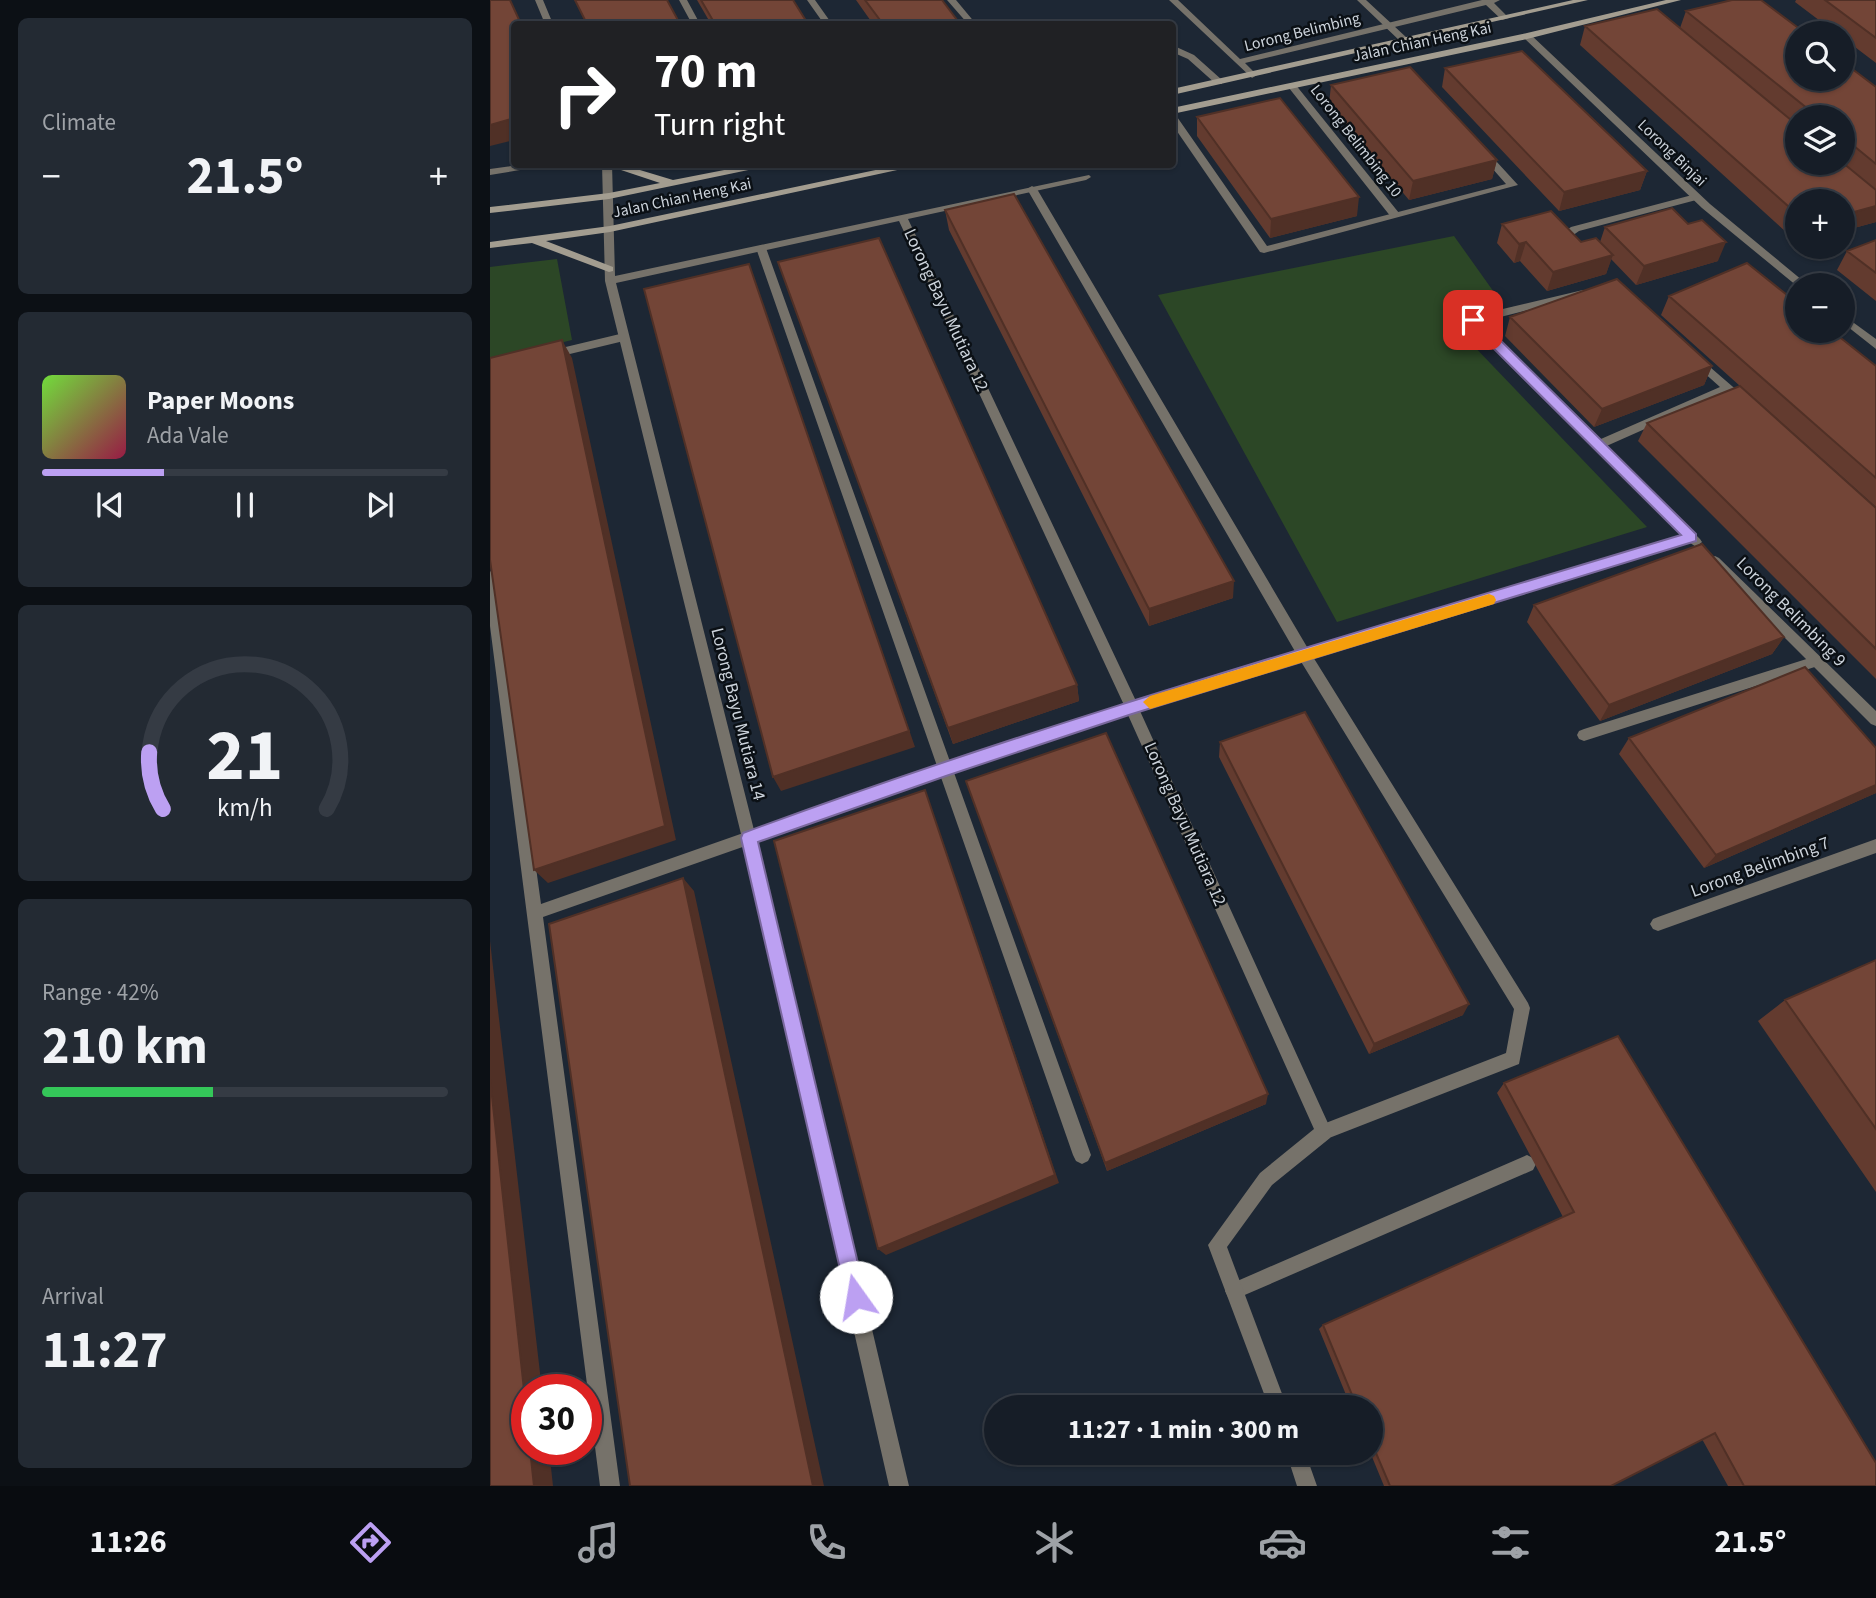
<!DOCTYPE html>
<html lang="en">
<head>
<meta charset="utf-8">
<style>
  body { margin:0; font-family:"Source Sans 3",sans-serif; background:#232a33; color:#f1f3f6; height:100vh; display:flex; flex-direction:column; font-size:26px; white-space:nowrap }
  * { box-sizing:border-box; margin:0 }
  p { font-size:23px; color:#9ea2a7 }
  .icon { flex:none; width:38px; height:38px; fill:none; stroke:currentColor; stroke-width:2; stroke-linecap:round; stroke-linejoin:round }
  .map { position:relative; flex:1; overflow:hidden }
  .panel { display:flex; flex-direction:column; gap:18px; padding:18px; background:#0c1015; width:490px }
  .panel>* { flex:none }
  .guide { position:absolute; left:21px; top:21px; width:665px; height:147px; border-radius:7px; box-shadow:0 2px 5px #0004,0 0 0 2px #353b44; background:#202124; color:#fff; overflow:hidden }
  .tools { position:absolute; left:1295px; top:21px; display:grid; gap:14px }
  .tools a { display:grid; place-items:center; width:70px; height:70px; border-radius:50%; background:#161d27; box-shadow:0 2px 5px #0004,0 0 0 2px #353b44; font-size:35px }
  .speed { position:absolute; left:21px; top:1374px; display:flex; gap:14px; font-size:35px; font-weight:700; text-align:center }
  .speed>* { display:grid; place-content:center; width:91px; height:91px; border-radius:50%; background:#161d27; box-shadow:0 2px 5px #0004,0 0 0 2px #353b44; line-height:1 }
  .speed .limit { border:10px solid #d22; background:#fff; color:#111 }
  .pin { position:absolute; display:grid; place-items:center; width:60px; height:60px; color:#fff; margin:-30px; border-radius:14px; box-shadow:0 4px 10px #0006 }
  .me { position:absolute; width:77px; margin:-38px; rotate:347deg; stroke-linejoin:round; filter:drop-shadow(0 0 5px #0008) }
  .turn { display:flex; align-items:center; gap:24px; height:147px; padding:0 28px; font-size:32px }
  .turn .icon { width:91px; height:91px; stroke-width:2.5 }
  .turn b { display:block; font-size:49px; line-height:60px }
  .big { font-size:52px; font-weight:700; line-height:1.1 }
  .panel .card { flex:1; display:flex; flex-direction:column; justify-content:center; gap:10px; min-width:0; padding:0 24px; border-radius:10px; background:#232a33 }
  .panel .dial { align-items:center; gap:0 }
  .dial svg { height:182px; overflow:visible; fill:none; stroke:#353b44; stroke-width:7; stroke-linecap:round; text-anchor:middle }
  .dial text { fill:#f1f3f6; stroke:none }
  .song { display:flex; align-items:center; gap:21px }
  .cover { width:84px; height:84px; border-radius:10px; background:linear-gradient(135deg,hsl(100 70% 55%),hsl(340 70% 35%)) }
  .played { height:7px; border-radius:4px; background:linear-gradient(90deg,#bca0f2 30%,#353b44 30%) }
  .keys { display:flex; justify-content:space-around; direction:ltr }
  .heat { display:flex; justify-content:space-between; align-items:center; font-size:38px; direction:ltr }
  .charge { height:10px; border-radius:5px; background:linear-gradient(90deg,#34c759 42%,#353b44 0) }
  .trip { position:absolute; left:494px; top:1395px; width:399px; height:70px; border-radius:35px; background:#161d27; box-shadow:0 2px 5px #0004,0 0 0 2px #353b44; font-weight:700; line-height:70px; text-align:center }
  .tabs { display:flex; height:112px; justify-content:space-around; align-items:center; background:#090c10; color:#9ea2a7 }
  .tabs .icon { width:49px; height:49px }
  .tabs .current { color:#bca0f2 }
  .tabs b { font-size:32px; color:#f1f3f6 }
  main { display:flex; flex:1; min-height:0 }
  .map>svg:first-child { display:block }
  .green { fill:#2c4726 }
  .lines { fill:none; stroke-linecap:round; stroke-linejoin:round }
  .lane { fill:#76726a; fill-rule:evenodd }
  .street { fill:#76726a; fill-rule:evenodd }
  .secondary { fill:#a39d90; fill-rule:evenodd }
  .wall { fill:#633b2f; fill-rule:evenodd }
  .shaded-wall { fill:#503026 }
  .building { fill:#734537; stroke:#503026; stroke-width:2 }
  .route { fill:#bca0f2; stroke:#7a689d; stroke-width:2 }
  .slow { fill:#f59e0b }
  .labels { text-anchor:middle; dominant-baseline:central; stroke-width:5; stroke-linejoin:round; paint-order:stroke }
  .far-street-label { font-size:16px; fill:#ccd3db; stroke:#0b1015 }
  .street-label { font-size:18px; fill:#ccd3db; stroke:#0b1015 }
</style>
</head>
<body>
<main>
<section class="panel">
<div class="card"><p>Climate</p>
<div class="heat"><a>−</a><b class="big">21.5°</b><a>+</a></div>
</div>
<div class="card">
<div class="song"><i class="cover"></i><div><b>Paper Moons</b><p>Ada Vale</p></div></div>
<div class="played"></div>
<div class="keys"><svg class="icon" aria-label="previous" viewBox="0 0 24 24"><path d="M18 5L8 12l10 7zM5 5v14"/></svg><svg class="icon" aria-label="pause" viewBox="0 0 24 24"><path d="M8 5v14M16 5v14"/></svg><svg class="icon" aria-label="next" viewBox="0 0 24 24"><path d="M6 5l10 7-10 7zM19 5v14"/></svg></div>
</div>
<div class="card dial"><svg viewBox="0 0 100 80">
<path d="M14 69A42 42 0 1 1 86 69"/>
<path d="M14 69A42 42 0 0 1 8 44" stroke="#bca0f2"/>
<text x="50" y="56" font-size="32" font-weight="700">21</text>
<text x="50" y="72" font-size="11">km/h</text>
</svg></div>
<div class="card"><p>Range · 42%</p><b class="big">210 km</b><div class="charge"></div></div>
<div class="card"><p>Arrival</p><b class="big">11:27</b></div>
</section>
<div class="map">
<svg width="1386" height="1486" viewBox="0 0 1386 1486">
  <rect width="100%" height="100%" fill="#1d2734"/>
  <path class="green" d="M964,236l42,59 -50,22 201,210 -310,95 -179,-327z
    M67,259l15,81 -82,20v-93z"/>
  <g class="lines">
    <path class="lane" d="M189,0h8l13,24h-8z
      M457,0h9l20,24h-8z
      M867,0h9l41,38v4h-6z
      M682,45l22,10 28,25v4h-6l-28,-25 -16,-7z
      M682,113l3,1 92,132 239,-62 -29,-33 5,-3 3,1 33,36 -254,68 -4,-1 -88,-128z
      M542,186l5,3 273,463 218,351 2,5 -11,56 -195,76 -6,-2 -2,-6 2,-6 188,-73 8,-44 -214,-349 -273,-471z
      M1206,194l5,3 -1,2 -121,32 -10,7 2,4 -1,2h-8l-4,-7 13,-10z
      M271,245l5,3 325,907 -3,6 -6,3 -6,-3 -3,-6 -317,-907z
      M1093,290l5,3 -1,2 -114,29 -5,-4 5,-4z
      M134,333l4,1v6l-79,19 -6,-4 6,-4z
      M1206,355l51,44v6h-8l-13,-12 -124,55h-8v-6l126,-55 -28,-25 -2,-3z
      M0,571l6,5 45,328 208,-73 5,2 2,5 -2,5 -211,74 77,569h-20l-110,-860z
      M1326,656l5,1 2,4 -2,4 -237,76 -5,-2 -2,-4 2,-4 5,-2z
      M1037,1155l6,3 3,6 -3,6 -293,127 -6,3 -6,-3 -3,-6 3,-6z"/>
    <path class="street" d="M45,0h8l10,24h-8z
      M317,0h8l17,24h-8z
      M679,0h9l62,59 242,-59h18l-6,3 15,15 -7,2 -16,-15 -241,58 12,12 -5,3z
      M1034,34h6l180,170 98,81 -11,1 -95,-78 -178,-170z
      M799,84h6l104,129v4h-8l-102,-129z
      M35,164h31l-66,11v-6z
      M112,164h10l3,112 474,-101 2,2 -5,3 -178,39 228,482 545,-166 -212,-212v-6h8l223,222 2,3 -6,5 -7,-5 -549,169 192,421 -2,6 -58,47 -45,62 60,160h-18l-61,-162 52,-72 54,-44 -186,-414 -182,60 -189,67 152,644h-20l-147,-648 -137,-557zM409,221l225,484 -178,58 -192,67 -138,-547z
      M1353,315l33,24v10l-33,-26z
      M1225,556l4,2 157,153v15l-5,-2 -160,-160 -2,-3 2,-3z
      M1386,839v14l-218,78 -5,-2 -3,-5 3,-5 5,-2z
      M796,1452h19l12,34h-20z"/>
    <path class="secondary" d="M1083,0h15l-416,95v-6z
      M1176,0h15l-154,39 -355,75v-6l355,-75z
      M113,164h17l53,16 82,-16h22l-168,35 -119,14v-6l119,-14 51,-10z
      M414,164h21l-315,68 -64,9 67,26v4l-4,1 -77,-29 -42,5v-6l120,-16z"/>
  </g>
  <path class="wall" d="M207,0h96l15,24h-97z
    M366,0h86l18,24h-87z
    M1306,0h80v63l-33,-25v-5h-7l-41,-31z
    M1196,11l190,76v135l-33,9 -46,-30v41l-217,-197 5,-19 95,2zM1307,117h46v46h-46z
    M955,68l202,103 -7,19 -81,21 -117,-124z
    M841,85l166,75 -5,19 -83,21 -80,-96z
    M707,117l160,99 -87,22 -73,-102z
    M455,210l288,388 -84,28 -200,-396z
    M1012,224l79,18h19l5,-15 113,34 -82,24 -25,-26 -5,15 -59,17 -27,-30 -6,2 -17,-20z
    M1386,240v61l-39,-31 10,-19z
    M288,262l299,423 2,16 -126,43z
    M1179,296l207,70v141l-135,-121 135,122v171l-238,-238 9,-18 93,-37 -79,-71z
    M1020,317l202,49 -8,19 -110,42 -89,-91z
    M1044,605l250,32 -12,17 -172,67 -73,-99z
    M1139,738l247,10v45l-172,75 -85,-114z
    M730,742l243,273 -94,39 -150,-297z
    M476,781l300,323 -159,67z
    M1386,960v232l-118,-171 27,-21z
    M1014,1083l372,403h-148l-26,-47 -91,47h-227l-14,-34v-45h-19l-32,-78 4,-4 240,-108 -66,-124z"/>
  <path class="shaded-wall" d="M24,118v22l-24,6v-21z
    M1007,160l-5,19 -83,21 4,-19z
    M1157,171l-7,19 -81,21 5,-19z
    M869,197l-2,19 -87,22 1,-19z
    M1386,206v16l-33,9v-16z
    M1036,242l-6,19 -6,2 5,-19z
    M1236,242l-8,19 -82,24 8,-19z
    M1123,255l-7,19 -59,17 6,-19z
    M259,264l166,483 -134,44 -8,-14z
    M72,340l10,18 104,482 -128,43 -14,-13z
    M1222,366l-8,19 -110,42 8,-18z
    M744,581l-1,17 -84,28v-17z
    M1294,637l-12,17 -172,67 9,-16z
    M587,685l2,16 -126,43 -5,-16z
    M1386,785v8l-172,75 12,-13z
    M440,804l129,379 -173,72 -8,-6z
    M193,878l11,13 130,595h-11z
    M0,941l52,449h-15v27l-37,-339z
    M979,1004l-6,11 -94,39 5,-10z
    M778,1094l-2,10 -159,67 -2,-8z
    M40,1449h19l4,37h-19z"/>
  <path class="building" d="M0,0h20l11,24h-7v94l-24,7z
    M85,0h92l13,24h-93z
    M211,0h92l15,24h-93z
    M375,0h77l18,24h-77z
    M1242,0h29l44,33h-8v46h46v-17l33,25v77l-33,-27v-20h-25l-132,-106z
    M1335,0h51v38z
    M1167,9l140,116v38h46l33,27v16l-33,9v-14h-46v13l-212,-188z
    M1032,51l125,120 -83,21 -119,-124z
    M920,67l87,93 -84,21 -82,-96z
    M790,98l79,99 -88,22 -74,-102z
    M524,194l220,387 -85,28 -204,-399z
    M1182,208l16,16 14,-4 24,22 -82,24 -39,-39z
    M1061,211l30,31 15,-4 17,17 -60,17 -27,-30 -7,2 -17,-20z
    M389,238l198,447 -129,43 -170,-466z
    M1386,240v33l-29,-22z
    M1257,263l50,40v28h35l44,35v112l-207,-182z
    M259,264l160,467 -136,46 -129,-488z
    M1127,279l95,87 -110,43 -92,-92z
    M72,340l103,486 -131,44 -44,-310v-202z
    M1250,386l136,122v141l-229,-226z
    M1212,544l82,93 -175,68 -75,-100z
    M1315,667l71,81v37l-160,70 -87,-117z
    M815,712l164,292 -95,40 -154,-302z
    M616,733l162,361 -163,69 -139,-382z
    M435,790l130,385 -177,74 -104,-408z
    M193,878l130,608h-183l-81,-562z
    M1386,960v169l-91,-129z
    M1128,1036l258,427v23h-132l-29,-53 -104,53h-221l-20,-47v-32h-13l-34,-82 251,-113 -70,-129z
    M0,1078l37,339v32h3l4,37h-44z"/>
  <path class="route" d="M983,316l4,1 219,217v7l-564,173 -186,62 -188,66 108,455 -3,7 -7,3 -8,-3 -107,-466 2,-5c308,-114 624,-203 938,-298l-213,-212 -1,-3z"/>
  <path class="slow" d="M999,594l5,2 2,4 -2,4 -344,105 -7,-7 7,-6z"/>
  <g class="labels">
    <g class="far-street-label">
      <text transform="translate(812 32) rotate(-14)">Lorong Belimbing</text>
      <text transform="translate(932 42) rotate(-12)">Jalan Chian Heng Kai</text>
      <text transform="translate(866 141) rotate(52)">Lorong Belimbing 10</text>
      <text transform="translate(1182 153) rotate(44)">Lorong Binjai</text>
      <text transform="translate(192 198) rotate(-12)">Jalan Chian Heng Kai</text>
    </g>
    <g class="street-label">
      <text transform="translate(456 310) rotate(65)">Lorong Bayu Mutiara 12</text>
      <text transform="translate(1301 612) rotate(45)">Lorong Belimbing 9</text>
      <text transform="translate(248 714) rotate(76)">Lorong Bayu Mutiara 14</text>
      <text transform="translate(695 824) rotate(66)">Lorong Bayu Mutiara 12</text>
      <text transform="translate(1270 867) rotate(-20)">Lorong Belimbing 7</text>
    </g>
  </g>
</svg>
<div class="tools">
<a><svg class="icon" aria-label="search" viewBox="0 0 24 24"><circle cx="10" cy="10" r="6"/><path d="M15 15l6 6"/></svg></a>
<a><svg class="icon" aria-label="layers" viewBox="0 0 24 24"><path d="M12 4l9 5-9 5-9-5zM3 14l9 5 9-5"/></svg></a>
<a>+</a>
<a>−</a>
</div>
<div class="speed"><div class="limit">30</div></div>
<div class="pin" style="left:983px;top:320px;background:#d93025"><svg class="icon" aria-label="arrive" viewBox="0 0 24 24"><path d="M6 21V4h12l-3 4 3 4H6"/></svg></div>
<svg class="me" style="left:366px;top:1297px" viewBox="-20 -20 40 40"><circle r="19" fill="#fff"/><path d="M0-13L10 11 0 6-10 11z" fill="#bca0f2"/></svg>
<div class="trip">11:27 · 1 min · 300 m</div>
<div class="guide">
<div class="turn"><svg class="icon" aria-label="right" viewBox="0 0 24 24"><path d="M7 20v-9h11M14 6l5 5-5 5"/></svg><div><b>70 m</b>Turn right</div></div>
</div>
</div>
</main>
<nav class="tabs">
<b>11:26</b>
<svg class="icon current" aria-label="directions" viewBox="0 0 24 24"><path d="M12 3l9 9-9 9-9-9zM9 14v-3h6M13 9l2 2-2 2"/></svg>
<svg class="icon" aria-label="music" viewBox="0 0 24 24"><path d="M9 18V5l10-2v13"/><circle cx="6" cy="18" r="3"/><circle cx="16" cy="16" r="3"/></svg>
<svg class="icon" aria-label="phone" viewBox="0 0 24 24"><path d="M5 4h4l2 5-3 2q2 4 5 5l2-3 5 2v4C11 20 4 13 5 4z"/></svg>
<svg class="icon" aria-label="climate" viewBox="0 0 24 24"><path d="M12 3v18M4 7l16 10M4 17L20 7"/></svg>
<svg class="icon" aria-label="car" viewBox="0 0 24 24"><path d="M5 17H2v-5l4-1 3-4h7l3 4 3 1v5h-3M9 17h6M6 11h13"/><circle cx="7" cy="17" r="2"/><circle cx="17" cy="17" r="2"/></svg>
<svg class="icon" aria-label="filters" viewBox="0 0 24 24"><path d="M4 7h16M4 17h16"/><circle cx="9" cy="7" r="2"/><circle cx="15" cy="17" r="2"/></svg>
<b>21.5°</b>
</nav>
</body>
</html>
